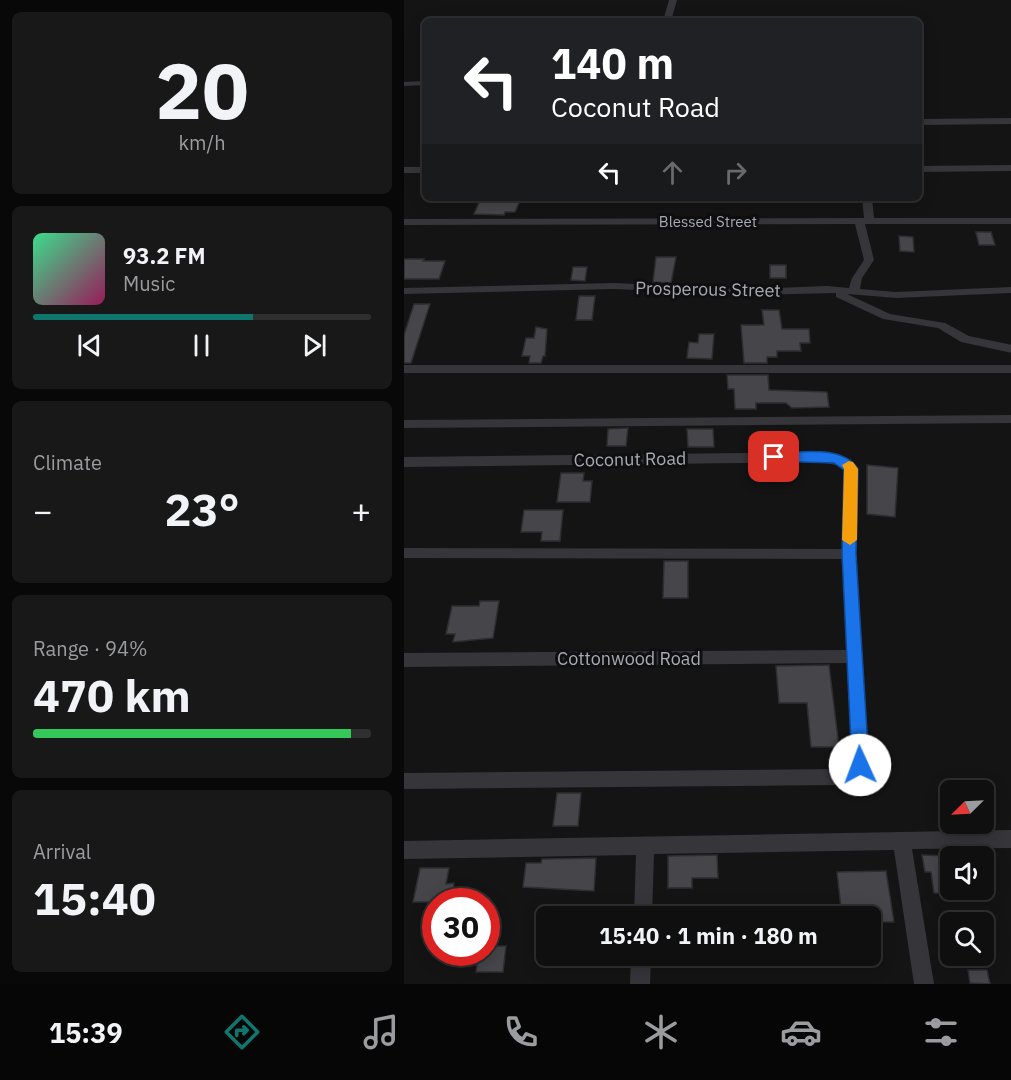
<!DOCTYPE html>
<html lang="en">
<head>
<meta charset="utf-8">
<style>
  body { margin:0; font-family:"IBM Plex Sans",sans-serif; background:#181819; color:#f1f3f6; height:100vh; display:flex; flex-direction:column; font-size:22px; white-space:nowrap }
  * { box-sizing:border-box; margin:0 }
  p { font-size:20px; color:#9b9c9f }
  .icon { flex:none; width:33px; height:33px; fill:none; stroke:currentColor; stroke-width:2; stroke-linecap:round; stroke-linejoin:round }
  .map { position:relative; flex:1; overflow:hidden }
  .side { display:flex; flex-direction:column; gap:12px; padding:12px; background:#080809; width:404px }
  .side>* { flex:none }
  .hud { position:absolute; left:18px; top:18px; width:500px; height:183px; border-radius:9px; box-shadow:0 3px 15px #0003,0 0 0 2px #2f2f30; background:#202124; color:#fff; overflow:hidden }
  .needle { width:39px; rotate:246deg }
  .tools { position:absolute; left:536px; top:780px; display:grid; gap:12px }
  .tools a { display:grid; place-items:center; width:54px; height:54px; border-radius:9px; background:#0f0f10; box-shadow:0 3px 15px #0003,0 0 0 2px #2f2f30; font-size:30px }
  .speed { position:absolute; left:18px; top:888px; display:flex; gap:12px; font-size:30px; font-weight:700; text-align:center }
  .speed>* { display:grid; place-content:center; width:78px; height:78px; border-radius:50%; background:#0f0f10; box-shadow:0 3px 15px #0003,0 0 0 2px #2f2f30; line-height:1 }
  .speed .limit { border:9px solid #d22; background:#fff; color:#111 }
  .pin { position:absolute; display:grid; place-items:center; width:51px; height:51px; color:#fff; margin:-26px; border-radius:12px; box-shadow:0 3px 9px #0006 }
  .me { position:absolute; width:66px; margin:-33px; rotate:358deg; stroke-linejoin:round; filter:drop-shadow(0 0 4px #0008) }
  .turn { display:flex; align-items:center; gap:21px; height:126px; padding:0 30px; font-size:27px }
  .turn .icon { width:78px; height:78px; stroke-width:2.5 }
  .turn b { display:block; font-size:42px; line-height:51px }
  .lanes { display:flex; align-items:center; height:57px; padding:0 30px; background:#0003; justify-content:center; gap:30px; direction:ltr }
  .lanes .off { opacity:.35 }
  .big { font-size:45px; font-weight:700; line-height:1.1 }
  .side .card { flex:1; display:flex; flex-direction:column; justify-content:center; gap:9px; min-width:0; padding:0 21px; border-radius:9px; background:#181819 }
  .side .dial { align-items:center; gap:0 }
  .dial b { font-size:78px; line-height:1 }
  .song { display:flex; align-items:center; gap:18px }
  .cover { width:72px; height:72px; border-radius:9px; background:linear-gradient(135deg,hsl(150 70% 55%),hsl(330 70% 35%)) }
  .played { height:6px; border-radius:3px; background:linear-gradient(90deg,#0f766e 65%,#2f2f30 65%) }
  .keys { display:flex; justify-content:space-around; direction:ltr }
  .heat { display:flex; justify-content:space-between; align-items:center; font-size:33px; direction:ltr }
  .charge { height:9px; border-radius:4px; background:linear-gradient(90deg,#34c759 94%,#2f2f30 0) }
  .trip { position:absolute; left:132px; top:906px; width:345px; height:60px; border-radius:9px; background:#0f0f10; box-shadow:0 3px 15px #0003,0 0 0 2px #2f2f30; font-weight:700; line-height:60px; text-align:center }
  .tabs { display:flex; height:96px; justify-content:space-around; align-items:center; background:#060606; color:#9b9c9f }
  .tabs .icon { width:42px; height:42px }
  .tabs .active { color:#0f766e }
  .tabs b { font-size:27px; color:#f1f3f6 }
  main { display:flex; flex:1; min-height:0 }
  .map>svg:first-child { display:block }
  .building { fill:#46464a; stroke:#2e2e31; stroke-width:1.5 }
  .lines { fill:none; stroke-linecap:round; stroke-linejoin:round }
  .street { fill:#35353a; fill-rule:evenodd }
  .route { fill:#1a73e8; stroke:#114b97; stroke-width:1.5 }
  .slow { fill:#f59e0b }
  .labels { text-anchor:middle; dominant-baseline:central; stroke-width:6; stroke-linejoin:round; paint-order:stroke }
  .far-street-label { font-size:15px; fill:#a7aab4; stroke:#0f0f10 }
  .street-label { font-size:18px; fill:#a7aab4; stroke:#0f0f10 }
</style>
</head>
<body>
<main>
<section class="side">
<div class="card dial"><b>20</b><p>km/h</p></div>
<div class="card">
<div class="song"><i class="cover"></i><div><b>93.2 FM</b><p>Music</p></div></div>
<div class="played"></div>
<div class="keys"><svg class="icon" aria-label="previous" viewBox="0 0 24 24"><path d="M18 5L8 12l10 7zM5 5v14"/></svg><svg class="icon" aria-label="pause" viewBox="0 0 24 24"><path d="M8 5v14M16 5v14"/></svg><svg class="icon" aria-label="next" viewBox="0 0 24 24"><path d="M6 5l10 7-10 7zM19 5v14"/></svg></div>
</div>
<div class="card"><p>Climate</p>
<div class="heat"><a>−</a><b class="big">23°</b><a>+</a></div>
</div>
<div class="card"><p>Range · 94%</p><b class="big">470 km</b><div class="charge"></div></div>
<div class="card"><p>Arrival</p><b class="big">15:40</b></div>
</section>
<div class="map">
<svg width="608" height="984" viewBox="0 0 608 984">
  <rect width="100%" height="100%" fill="#141415"/>
  <path class="building" d="M77,198h40l-6,14h-10l-1,3 -30,-1z
    M572,232h15l4,13h-16z
    M495,236l14,1 1,15 -14,-1z
    M252,257h20l-5,26 -18,-1z
    M0,259h20l-1,2h22l-6,18h-35z
    M366,265h16v13h-16z
    M169,267h14l-2,14 -14,-1z
    M175,296h16l-3,24h-16z
    M10,304h16l-19,59h-7v-28z
    M358,310h17l3,19h27l1,14h-10l1,8h-24v6h-10v6h-23l-3,-38h23z
    M132,327l11,2 -2,27h-2l-2,7h-12l1,-7h-8l4,-18h8z
    M295,334h15l-2,25 -25,-1 2,-16 9,1z
    M323,375h41l1,15 58,2 2,15 -37,1 -6,-5h-30v6h-21l-1,-20h-6z
    M224,428l-2,18h-19l1,-17z
    M283,429h26l1,18h-26z
    M463,465l31,3 -3,49 -28,-3z
    M157,473h23l-1,8h9l-2,21h-33z
    M120,510h39l-3,31h-19l1,-9h-21z
    M260,561h24v37h-25z
    M76,601h19l-6,37 -40,4 2,-8h-9l6,-28h27z
    M425,665l10,82h-28l-4,-44h-28l-3,-37z
    M153,793h24l-3,33h-25z
    M313,855l1,23h-26v10h-24v-32z
    M518,855l28,1v37h-16l-3,-21h-6z
    M192,858l-2,33 -71,-4 3,-24h15l1,-4z
    M16,868h29l-3,16 8,-1 -2,19h-39z
    M482,871l8,51h-24v-6h-28l-5,-44z
    M82,946h20l-3,26h-27l3,-20h7z
    M564,970h19l3,14 -20,-1z"/>
  <g class="lines">
    <path class="street" d="M265,0h8l-6,21h-8z
      M21,81v4l-21,1v-4z
      M608,118v6l-94,1v-6z
      M608,165v6l-94,1v-6z
      M0,167h21v6h-21z
      M458,198h10l2,20h138v6h-147l9,36 -12,18 -2,11 36,3 116,-5v6l-116,5 -49,-4 43,20 55,9 24,13 43,9v8l-51,-11 -23,-14 -55,-9 -47,-22v-4l-88,2 -134,-6 -210,5v-6l210,-5 134,6 79,-3 22,2 3,-10 12,-18 -9,-36 -451,1v-6l460,-1z
      M0,365h608v8h-608z
      M608,415v8l-608,5v-8z
      M416,452l30,7 8,10 -2,85 13,207 -10,17 -24,7 -431,4v-16l431,-4 13,-3 4,-7 -5,-96 -443,4v-14l443,-3 -5,-91 -438,-1v-10l438,1 2,-79 -3,-4 -21,-4 -416,5v-10z
      M608,830v18l-100,1 22,135h-20l-20,-134 -240,4 -2,62h-18l2,-61 -232,4v-18z
      M227,956h20l-1,28h-20z"/>
  </g>
  <path class="route" d="M370,453c26,0 68,-9 84,16l-2,85 13,211 -3,6 -6,2 -6,-2 -2,-6 -10,-211 2,-84 -10,-7 -65,-2 -2,-4z"/>
  <path class="slow" d="M445,461l4,1 5,7 -1,71 -7,5 -8,-5 2,-71 -2,-4z"/>
  <g class="labels">
    <g class="far-street-label">
      <text x="304" y="221">Blessed Street</text>
    </g>
    <g class="street-label">
      <text transform="translate(304 289) rotate(1)">Prosperous Street</text>
      <text transform="translate(226 459) rotate(-1)">Coconut Road</text>
      <text x="225" y="658">Cottonwood Road</text>
    </g>
  </g>
</svg>
<div class="tools">
<a><svg class="needle" viewBox="-14 -14 28 28"><path d="M0-13l5 13h-10z" fill="#e53935"/><path d="M0 13l5-13h-10z" fill="#9b9c9f"/></svg></a>
<a><svg class="icon" aria-label="sound" viewBox="0 0 24 24"><path d="M4 9h4l5-4v14l-5-4H4zM17 9q2 3 0 6"/></svg></a>
<a><svg class="icon" aria-label="search" viewBox="0 0 24 24"><circle cx="10" cy="10" r="6"/><path d="M15 15l6 6"/></svg></a>
</div>
<div class="speed"><div class="limit">30</div></div>
<div class="pin" style="left:370px;top:457px;background:#d93025"><svg class="icon" aria-label="arrive" viewBox="0 0 24 24"><path d="M6 21V4h12l-3 4 3 4H6"/></svg></div>
<svg class="me" style="left:456px;top:765px" viewBox="-20 -20 40 40"><circle r="19" fill="#fff"/><path d="M0-13L10 11 0 6-10 11z" fill="#1a73e8"/></svg>
<div class="trip">15:40 · 1 min · 180 m</div>
<div class="hud">
<div class="turn"><svg class="icon" aria-label="left" viewBox="0 0 24 24"><path d="M17 20v-9H6M10 6l-5 5 5 5"/></svg><div><b>140 m</b>Coconut Road</div></div>
<div class="lanes"><svg class="icon" aria-label="left" viewBox="0 0 24 24"><path d="M17 20v-9H6M10 6l-5 5 5 5"/></svg><svg class="icon off" aria-label="ahead" viewBox="0 0 24 24"><path d="M12 20V5M6 11l6-6 6 6"/></svg><svg class="icon off" aria-label="right" viewBox="0 0 24 24"><path d="M7 20v-9h11M14 6l5 5-5 5"/></svg></div>
</div>
</div>
</main>
<nav class="tabs">
<b>15:39</b>
<svg class="icon active" aria-label="directions" viewBox="0 0 24 24"><path d="M12 3l9 9-9 9-9-9zM9 14v-3h6M13 9l2 2-2 2"/></svg>
<svg class="icon" aria-label="music" viewBox="0 0 24 24"><path d="M9 18V5l10-2v13"/><circle cx="6" cy="18" r="3"/><circle cx="16" cy="16" r="3"/></svg>
<svg class="icon" aria-label="phone" viewBox="0 0 24 24"><path d="M5 4h4l2 5-3 2q2 4 5 5l2-3 5 2v4C11 20 4 13 5 4z"/></svg>
<svg class="icon" aria-label="climate" viewBox="0 0 24 24"><path d="M12 3v18M4 7l16 10M4 17L20 7"/></svg>
<svg class="icon" aria-label="car" viewBox="0 0 24 24"><path d="M5 17H2v-5l4-1 3-4h7l3 4 3 1v5h-3M9 17h6M6 11h13"/><circle cx="7" cy="17" r="2"/><circle cx="17" cy="17" r="2"/></svg>
<svg class="icon" aria-label="filters" viewBox="0 0 24 24"><path d="M4 7h16M4 17h16"/><circle cx="9" cy="7" r="2"/><circle cx="15" cy="17" r="2"/></svg>
</nav>
</body>
</html>
